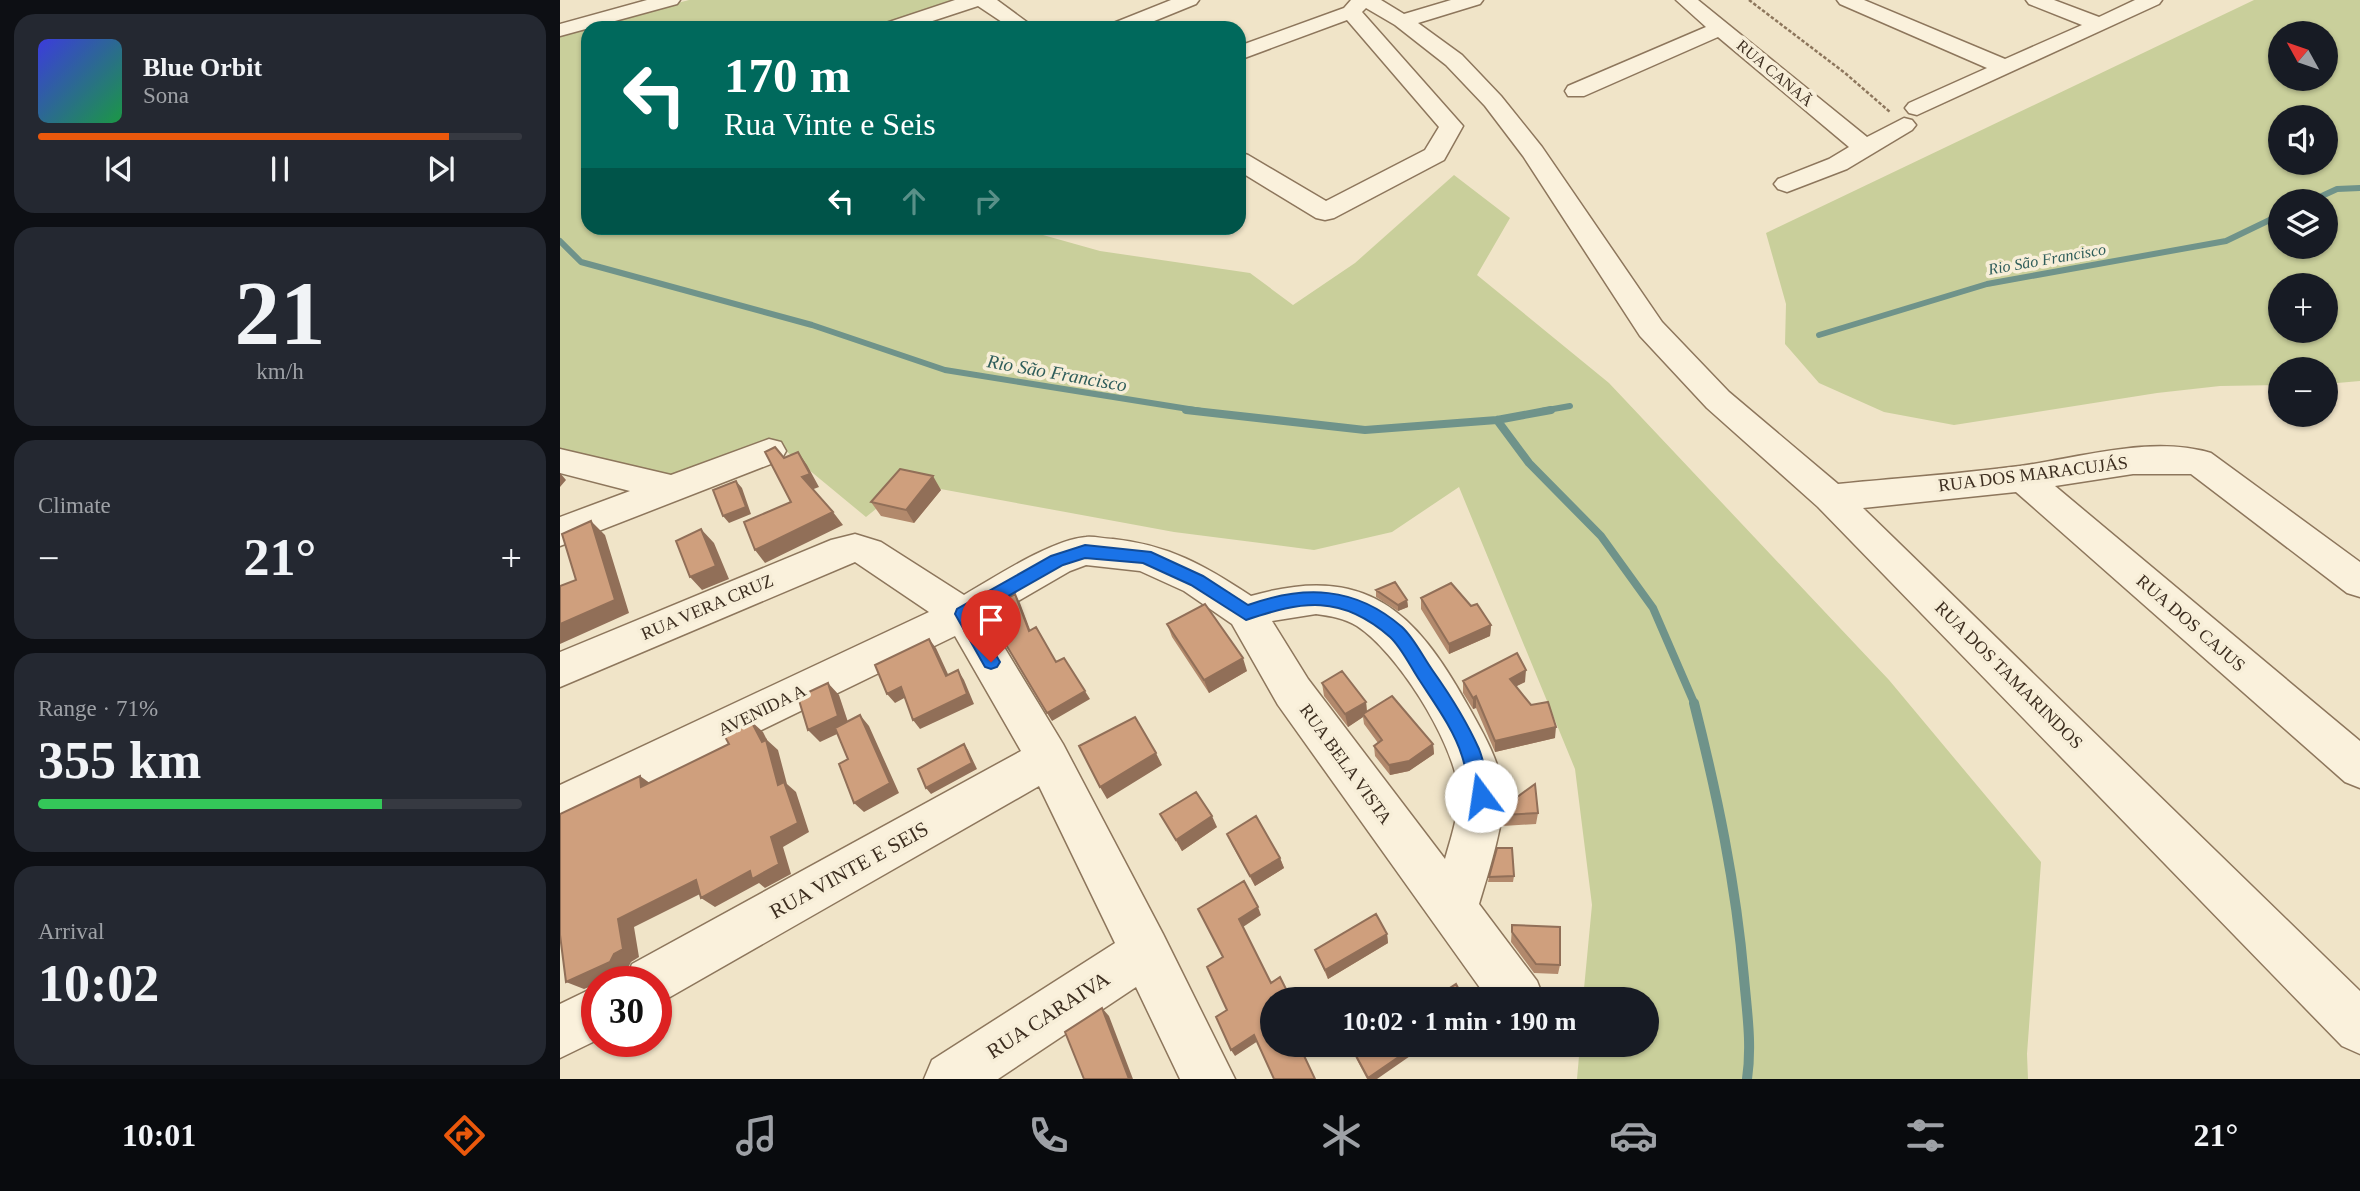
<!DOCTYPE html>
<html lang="en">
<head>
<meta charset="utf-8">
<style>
  body { margin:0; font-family:Georgia,serif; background:#242831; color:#f1f3f6; height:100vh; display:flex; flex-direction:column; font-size:26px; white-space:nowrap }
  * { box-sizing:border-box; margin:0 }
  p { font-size:23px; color:#9ea1a6 }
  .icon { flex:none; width:38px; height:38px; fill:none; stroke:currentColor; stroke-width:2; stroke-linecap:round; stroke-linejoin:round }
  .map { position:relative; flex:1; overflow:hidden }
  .details { display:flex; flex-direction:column; gap:14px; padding:14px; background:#0d0f14; width:560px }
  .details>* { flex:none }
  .hud { position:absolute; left:21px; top:21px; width:665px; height:214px; border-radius:21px; box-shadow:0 2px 5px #0004; background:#00695c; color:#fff; overflow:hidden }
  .needle { width:46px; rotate:310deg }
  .buttons { position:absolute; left:1708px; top:21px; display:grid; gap:14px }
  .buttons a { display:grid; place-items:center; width:70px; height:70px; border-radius:50%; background:#171b24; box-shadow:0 2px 5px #0004; font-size:35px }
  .speed { position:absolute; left:21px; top:966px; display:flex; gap:14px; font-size:35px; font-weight:700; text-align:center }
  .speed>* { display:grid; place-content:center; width:91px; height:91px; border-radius:50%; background:#171b24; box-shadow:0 2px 5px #0004; line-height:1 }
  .speed .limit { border:10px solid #d22; background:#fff; color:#111 }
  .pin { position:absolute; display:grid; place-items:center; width:60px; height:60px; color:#fff; margin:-72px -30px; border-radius:50% 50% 50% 0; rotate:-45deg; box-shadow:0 0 7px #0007 }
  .pin .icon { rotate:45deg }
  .me { position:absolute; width:77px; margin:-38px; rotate:346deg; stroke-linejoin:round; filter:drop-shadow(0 0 5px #0008) }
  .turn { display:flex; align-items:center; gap:24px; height:147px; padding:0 28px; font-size:32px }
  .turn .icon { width:91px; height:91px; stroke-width:2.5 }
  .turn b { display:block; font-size:49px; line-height:60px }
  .lanes { display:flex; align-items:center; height:66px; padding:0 28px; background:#0003; justify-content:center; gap:35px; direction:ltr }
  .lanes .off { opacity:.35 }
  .big { font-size:52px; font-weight:700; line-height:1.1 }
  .details .tile { flex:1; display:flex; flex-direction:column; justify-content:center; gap:10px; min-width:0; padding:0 24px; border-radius:21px; background:#242831 }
  .details .dial { align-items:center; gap:0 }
  .dial b { font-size:91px; line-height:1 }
  .song { display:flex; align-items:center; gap:21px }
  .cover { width:84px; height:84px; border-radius:10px; background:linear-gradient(135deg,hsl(240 70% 55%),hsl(140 70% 35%)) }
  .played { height:7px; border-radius:4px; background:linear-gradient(90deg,#ea580c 85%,#363941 85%) }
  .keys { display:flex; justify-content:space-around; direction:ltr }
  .heat { display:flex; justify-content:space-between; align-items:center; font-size:38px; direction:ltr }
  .charge { height:10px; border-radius:5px; background:linear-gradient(90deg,#34c759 71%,#363941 0) }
  .trip { position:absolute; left:700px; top:987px; width:399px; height:70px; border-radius:35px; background:#171b24; box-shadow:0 2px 5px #0004; font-weight:700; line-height:70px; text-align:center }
  .dock { display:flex; height:112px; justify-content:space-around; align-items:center; background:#090b0e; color:#9ea1a6 }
  .dock .icon { width:49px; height:49px }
  .dock .on { color:#ea580c }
  .dock b { font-size:32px; color:#f1f3f6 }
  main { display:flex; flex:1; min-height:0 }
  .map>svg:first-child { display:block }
  .green { fill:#c9cf9b; fill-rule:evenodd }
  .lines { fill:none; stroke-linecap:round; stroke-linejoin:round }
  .stream-far2 { stroke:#6f938a; stroke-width:6 }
  .stream-far1 { stroke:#6f938a; stroke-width:8 }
  .stream { stroke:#6f938a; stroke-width:10 }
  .minor-casing { stroke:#8d765c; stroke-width:3 }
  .path { stroke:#8d765c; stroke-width:2.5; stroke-dasharray:3.5 2; stroke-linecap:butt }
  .minor { fill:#faf1dc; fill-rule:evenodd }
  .wall { fill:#b2896c }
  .shaded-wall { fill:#916f58 }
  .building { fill:#cf9f7d; stroke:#916f58; stroke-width:2 }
  .route { fill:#1a73e8; stroke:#114b97; stroke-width:2 }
  .labels { text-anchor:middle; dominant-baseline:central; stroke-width:7; stroke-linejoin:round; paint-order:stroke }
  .far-street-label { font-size:16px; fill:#3d2e20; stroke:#f7eed8 }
  .far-water-label { font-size:16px; font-style:italic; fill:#2f5d5a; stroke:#f7eed8 }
  .street-label { font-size:18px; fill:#3d2e20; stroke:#f7eed8 }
  .water-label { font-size:19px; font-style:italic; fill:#2f5d5a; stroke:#f7eed8 }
  .near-street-label { font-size:21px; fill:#3d2e20; stroke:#f7eed8 }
</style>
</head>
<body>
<main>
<section class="details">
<div class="tile">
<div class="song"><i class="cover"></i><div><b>Blue Orbit</b><p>Sona</p></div></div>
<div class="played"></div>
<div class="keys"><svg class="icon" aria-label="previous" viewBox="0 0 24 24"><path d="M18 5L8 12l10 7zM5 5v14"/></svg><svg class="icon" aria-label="pause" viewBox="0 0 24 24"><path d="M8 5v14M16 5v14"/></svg><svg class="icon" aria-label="next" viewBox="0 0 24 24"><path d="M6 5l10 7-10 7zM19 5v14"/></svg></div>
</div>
<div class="tile dial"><b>21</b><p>km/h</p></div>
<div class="tile"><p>Climate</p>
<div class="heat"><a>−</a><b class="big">21°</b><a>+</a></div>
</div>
<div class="tile"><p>Range · 71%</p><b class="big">355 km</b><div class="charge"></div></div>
<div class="tile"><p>Arrival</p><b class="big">10:02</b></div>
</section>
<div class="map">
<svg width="1800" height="1079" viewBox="0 0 1800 1079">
  <rect width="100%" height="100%" fill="#f0e4c8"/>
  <path class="green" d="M129,0h286l-85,28h-302v200h430l82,23 150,22 43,32 62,-42 99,-88 56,43 -33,57 132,108 280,297 152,182 -14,192 1,25h-451l3,-34h67v-46h-64l9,-94 -17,-136 -116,-282 -67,45 -78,18 -140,-18 -266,-49 -42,34 -92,-76 -142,46 -72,-13v-440z
    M1694,0h106v381l-34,3v-15h-46v16l-60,1 -63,7 -203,32 -70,-13 -65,-29 -34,-39 1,-40 -20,-71zM1720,33h46v46h-46zM1720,117h46v46h-46zM1720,201h46v46h-46zM1720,285h46v46h-46z"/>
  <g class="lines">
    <path class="stream-far2" d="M1751,201l26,-12 23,-1
      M0,241l21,21 231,63 133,45 256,41
      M1259,335l168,-51 239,-43 54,-26
      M982,411l28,-5"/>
    <path class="stream-far1" d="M626,410l179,20 132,-10 54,-10
      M937,420l32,43 72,73 52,72 42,97"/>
    <path class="stream" d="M1134,703c23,91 42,181 50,275 3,34 8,67 3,101"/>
    <defs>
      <path id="minor" d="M87,0h33l-3,4 -117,32v-12z
        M395,0h42l38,28h-24l-33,-22 -67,22h-31l3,-4z
        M611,0h28l-3,4 -59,24h-29l3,-4z
        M791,0h30l23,14 47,-14h32l-3,4 -62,19 44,32 39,41 41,51 120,175 67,70 109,92c61,-6 121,-10 182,-18 60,-8 131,-31 191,-13l149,109v35l-13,-4 -156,-119h-58l-78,12 305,255v47l-15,-6 -329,-290 -153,16 497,483v63l-18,-8 -524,-539 -111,-99 -67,-72 -117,-180 -38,-50 -39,-41 -51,-40 -29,-17 -4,4 101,114 -19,34 -110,58 -9,2 -9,-2 -77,-47v-19l9,3 78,46 99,-51 14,-23 -92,-107 -108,40v-14l105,-38z
        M1116,0h22l169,137 37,-19 8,2 4,5 -4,5 -65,39 -60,23 -9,-3 -4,-5 4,-5 51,-20 20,-12 -131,-110 -134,59h-16l-3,-5 3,-5 138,-59z
        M1277,0h27l141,59 77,-34 -53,-21 -3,-4h28l45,17 36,-17h27l-3,4 -242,111 -8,-2 -4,-5 4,-5 78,-35 -147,-64z
        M209,439l12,3 5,9 -5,9 -221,86v-29l70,-26 -70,-18v-24l111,26z
        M295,534l26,8 83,53c31,-18 87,-55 122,-58 8,-1 18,2 27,2 56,6 91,26 138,57 114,-33 164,14 217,110 15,27 34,58 35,89 2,27 -16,82 -24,109l58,77 7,18h-56l-210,-294 -46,-81 -48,-33 -44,-20 -54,-6 -16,6 -83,48 76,125 100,190 72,145h-55l-44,-92 -138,92h-74l8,-19 183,-117 -76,-157 -383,219v-23h-31l7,-18 389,-213 -66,-115 -395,192v-43l369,-173 -74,-50 -295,125v-35l271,-112zM756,614c14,2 28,4 41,12 40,26 94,112 101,160 3,23 -7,51 -13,73l-137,-180 -36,-58z
        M37,986v54l-37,18v-54z"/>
    </defs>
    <use href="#minor" class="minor-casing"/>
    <path class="path" d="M1189,0l96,73 45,39"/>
    <use href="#minor" class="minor"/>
  </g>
  <path class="wall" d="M381,490l-27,33 -33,-7 -10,-14z
    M816,590l31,10 1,7 -10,4 -22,-14z
    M861,598l50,8 20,19 -1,11 -41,18 -28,-45z
    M607,624l80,47 -38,22 -37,-56z
    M903,681l62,1 -9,4 39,52 -60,14 -19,-44 -3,1 -10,-16z
    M762,683l44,19 1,10 66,32 1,10 -25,17 -19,4 -15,-19 -1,-10 4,-3 -14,-19 -1,-7 -15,10 -24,-31z
    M978,813l-2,11 -33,2v-11z
    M600,814l57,13 -35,24z
    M667,834l53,24 4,10 -29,18 -23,-41z
    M954,876l-1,6h-25l1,-5z
    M952,925l48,40 -2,9 -24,-1 -23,-31z
    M827,934l1,9 -60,36 -13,-29z
    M794,1052l23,27h-10l-11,-21z"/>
  <path class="shaded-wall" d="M238,452l9,13 12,22 -8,3 -9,-13z
    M0,473l6,7 -6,7z
    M373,476l8,14 -27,33 -8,-13z
    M176,481l6,7 9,26 -22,9 -6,-7z
    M273,512l10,13 -78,38 -10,-13z
    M31,521l14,14 24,78 -69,31v-20l55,-24z
    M141,529l13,14 15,36 -27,11 -12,-13z
    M455,594l5,9 14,37 -5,-9z
    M847,600l1,7 -10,4v-6z
    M931,625l-1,11 -41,18v-10z
    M369,639l7,9 17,37 -7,-9z
    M683,658l4,13 -38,22 -5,-13z
    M398,670l6,10 10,24 -54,25 -7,-9z
    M966,670l-1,12 -16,8 1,-11z
    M268,683l11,12 11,33 -30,14 -12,-12z
    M341,687l7,9 -13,7 -8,-9z
    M525,691l5,8 -38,22 -5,-8z
    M916,696v12l-3,1v-11z
    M806,702l1,12h-4v3l-15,10 -3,-13z
    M300,715l9,11 30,67 -35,19 -10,-9z
    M191,721l12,11 4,8 11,10 9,34 9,8 13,40 -26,15 8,27 -26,14 -6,-5 -44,24 -14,-9 70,-61 7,-52 -16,-43z
    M996,727l-1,11 -60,14v-11z
    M404,744l4,6 9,19 -46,25 -5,-6z
    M873,744l1,10 -25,17 -19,4 -1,-10z
    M596,753l6,12 -55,34 -7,-12z
    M80,776l14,10 -13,1z
    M652,816l5,11 -35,24 -6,-11z
    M720,858l4,10 -29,18 -5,-10z
    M136,880l14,9 -76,38 5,30 -8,5 -4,8 -26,12h-4v2l-13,5 -18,-7 52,-63z
    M698,907l3,8 -18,12 -4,-8z
    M827,934l1,9 -60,36 -3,-9z
    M542,1008l7,8 24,63h-4z
    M694,1035l4,6 -23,15 -4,-6z
    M856,1045h10l-49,34h-9v-1z"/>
  <path class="building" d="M215,447l9,11 14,-6 12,22 -8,3 31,35 -78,38 -11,-28 47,-20 -26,-50z
    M340,469l33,7 -27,34 -35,-8z
    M176,481l10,26 -23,9 -10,-26z
    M31,521l24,79 -55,24v-38l16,-6 -14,-46z
    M141,529l15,37 -26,11 -14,-36z
    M835,582l12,18 -9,5 -22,-15z
    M891,583l20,23 6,-2 14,21 -42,19 -28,-46z
    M455,594l14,37 7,-4 20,35 8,-4 21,33 -38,22 -42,-70 4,-2 -14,-36z
    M645,604l38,54 -39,22 -37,-56z
    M369,639l17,37 12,-6 9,24 -54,26 -12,-33 -14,7 -12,-29z
    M957,653l9,17 -16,9 21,26 17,-3 8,25 -61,14 -19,-45 -3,2 -10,-17z
    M782,671l24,31 -21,12 -23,-31z
    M268,683l10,33 -30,14 -10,-33z
    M832,696l41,48 -24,17 -20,4 -15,-19 8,-6 -19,-26z
    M300,715l30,68 -36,20 -15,-39 9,-5 -13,-31z
    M575,717l21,36 -56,34 -21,-41z
    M191,721l11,21 4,-2 12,45 6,-3 14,41 -27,14 8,27 -27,15 -2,-8 -49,27 -5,-18 -78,39 5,30 -9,5 -4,8 -44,20 -6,-47v-121l80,-38 1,11 88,-43 -5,-9z
    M404,744l8,19 -46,25 -8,-19z
    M975,784l3,29 -35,2 2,-9z
    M636,792l16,24 -36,24 -16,-26z
    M696,816l24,42 -30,18 -23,-42z
    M937,848h15l2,28 -25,1z
    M684,881l14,26 -19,12 32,64 9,-6 11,22h-19v46h27l16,34h-41l-20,-44 -23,15 -15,-33 11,-7 -20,-43 16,-10 -25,-48z
    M816,914l11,20 -62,36 -10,-20z
    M952,925l48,2v38l-24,-1 -24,-32z
    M896,984l8,15h-31z
    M542,1008l27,71h-45l-19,-47z
    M805,1045h51l-48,33 -14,-26z"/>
  <path class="route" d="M525,545l66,7 52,24 45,29c56,-20 107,-19 154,22 12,11 21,30 31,44 17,24 34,51 46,78 6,15 8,32 12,47l-3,6 -7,3 -7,-3c-6,-15 -7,-31 -12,-46 -8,-26 -27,-52 -42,-75 -9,-13 -18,-33 -30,-44 -49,-43 -88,-36 -144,-17l-55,-35 -48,-22 -58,-5 -22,7 -90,51 27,46 -3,5 -6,2 -6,-2 -30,-53 2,-5 94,-53z"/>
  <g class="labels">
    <g class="far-street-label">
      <text transform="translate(1215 73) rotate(40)">RUA CANAÃ</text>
    </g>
    <g class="far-water-label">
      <text transform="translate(1487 259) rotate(-10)">Rio São Francisco</text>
    </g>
    <g class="street-label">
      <text transform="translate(1473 474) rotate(-7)">RUA DOS MARACUJÁS</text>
      <text transform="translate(147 607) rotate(-23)">RUA VERA CRUZ</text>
      <text transform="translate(1631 623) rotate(41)">RUA DOS CAJUS</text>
      <text transform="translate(1449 675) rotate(45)">RUA DOS TAMARINDOS</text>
      <text transform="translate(202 710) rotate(-26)">AVENIDA A</text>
      <text transform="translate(786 764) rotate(54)">RUA BELA VISTA</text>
    </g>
    <g class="water-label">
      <text transform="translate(497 373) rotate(10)">Rio São Francisco</text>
    </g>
    <g class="near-street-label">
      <text transform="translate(289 870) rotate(-29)">RUA VINTE E SEIS</text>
      <text transform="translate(488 1015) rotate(-33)">RUA CARAIVA</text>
    </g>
  </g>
</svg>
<div class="buttons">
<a><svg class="needle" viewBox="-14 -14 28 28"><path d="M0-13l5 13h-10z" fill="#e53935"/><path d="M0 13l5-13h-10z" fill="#9ea1a6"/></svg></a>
<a><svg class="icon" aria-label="sound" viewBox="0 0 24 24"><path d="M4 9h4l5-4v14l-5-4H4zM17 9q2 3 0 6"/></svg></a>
<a><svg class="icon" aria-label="layers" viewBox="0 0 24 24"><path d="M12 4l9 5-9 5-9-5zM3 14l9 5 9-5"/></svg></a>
<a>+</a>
<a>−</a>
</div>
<div class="speed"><div class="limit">30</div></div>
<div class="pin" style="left:431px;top:662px;background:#d93025"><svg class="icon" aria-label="arrive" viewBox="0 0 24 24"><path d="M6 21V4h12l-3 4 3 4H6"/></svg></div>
<svg class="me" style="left:921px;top:796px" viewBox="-20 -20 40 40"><circle r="19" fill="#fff"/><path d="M0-13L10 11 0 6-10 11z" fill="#1a73e8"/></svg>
<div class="trip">10:02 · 1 min · 190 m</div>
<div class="hud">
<div class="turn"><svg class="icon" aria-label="left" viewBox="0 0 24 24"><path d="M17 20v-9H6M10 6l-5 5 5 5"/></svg><div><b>170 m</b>Rua Vinte e Seis</div></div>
<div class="lanes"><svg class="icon" aria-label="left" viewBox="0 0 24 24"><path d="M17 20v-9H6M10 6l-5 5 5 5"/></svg><svg class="icon off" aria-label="ahead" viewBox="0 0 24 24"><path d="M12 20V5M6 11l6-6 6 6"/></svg><svg class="icon off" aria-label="right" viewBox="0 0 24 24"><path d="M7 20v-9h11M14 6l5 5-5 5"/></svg></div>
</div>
</div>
</main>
<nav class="dock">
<b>10:01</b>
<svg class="icon on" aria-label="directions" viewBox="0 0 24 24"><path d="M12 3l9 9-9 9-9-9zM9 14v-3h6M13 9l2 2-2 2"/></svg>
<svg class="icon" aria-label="music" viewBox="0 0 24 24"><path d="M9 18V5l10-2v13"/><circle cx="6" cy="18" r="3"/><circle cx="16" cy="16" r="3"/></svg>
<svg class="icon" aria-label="phone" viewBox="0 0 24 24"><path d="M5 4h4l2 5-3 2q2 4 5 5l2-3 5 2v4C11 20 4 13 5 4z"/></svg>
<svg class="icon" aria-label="climate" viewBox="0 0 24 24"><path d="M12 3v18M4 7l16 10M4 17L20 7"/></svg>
<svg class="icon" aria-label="car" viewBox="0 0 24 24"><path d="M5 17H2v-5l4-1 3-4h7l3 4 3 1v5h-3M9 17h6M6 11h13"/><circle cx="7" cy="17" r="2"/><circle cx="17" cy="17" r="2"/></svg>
<svg class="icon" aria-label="filters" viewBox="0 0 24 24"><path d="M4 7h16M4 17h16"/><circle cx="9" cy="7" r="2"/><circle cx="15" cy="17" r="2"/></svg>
<b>21°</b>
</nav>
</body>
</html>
